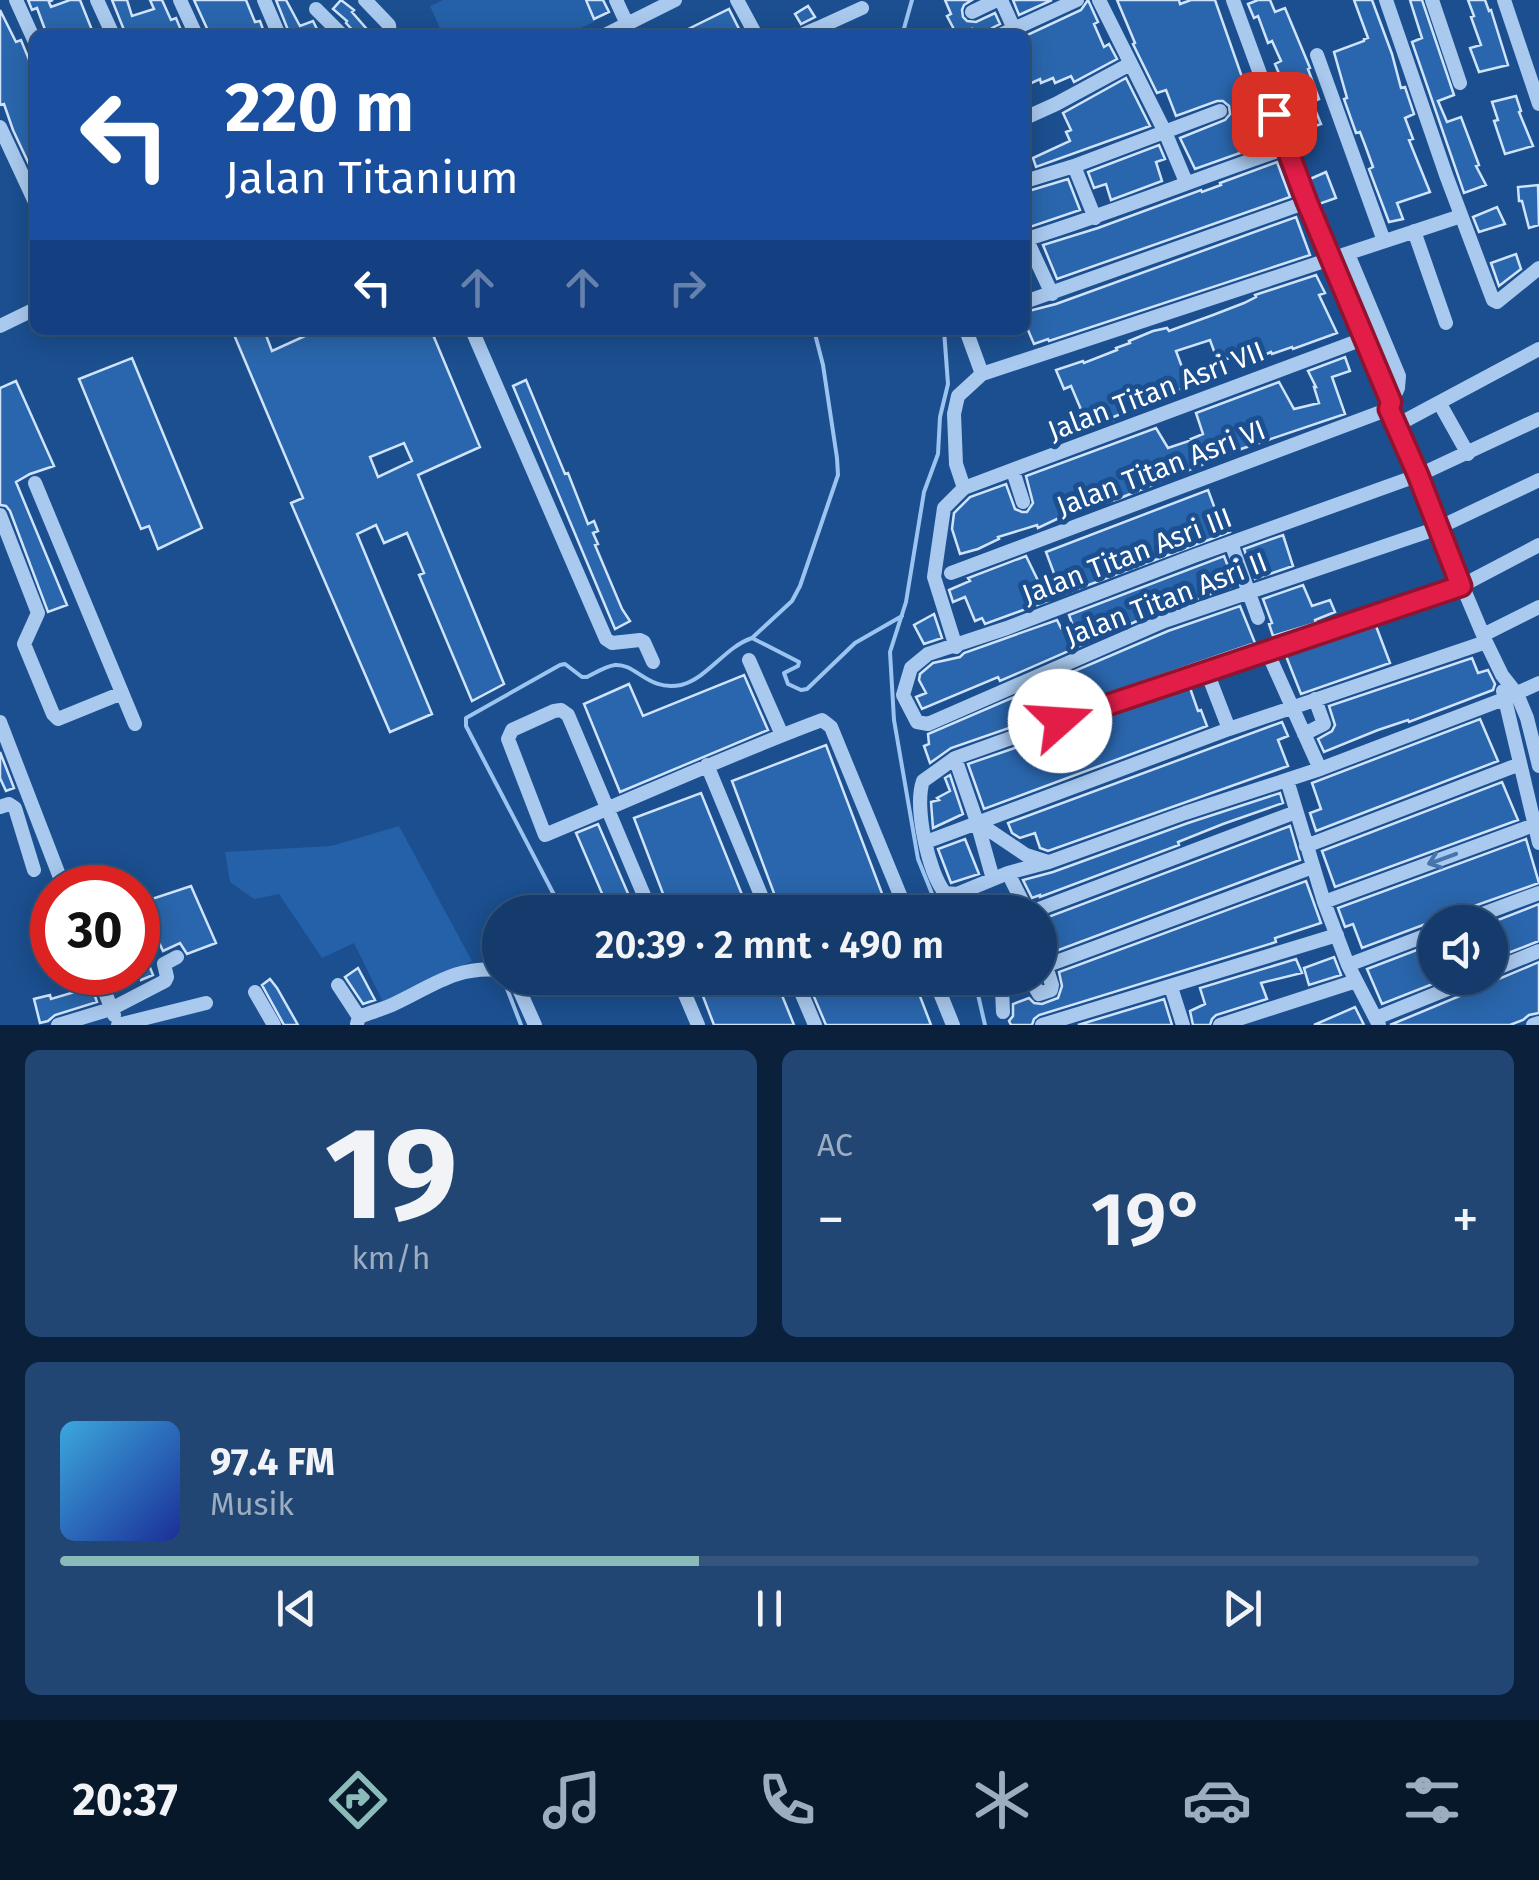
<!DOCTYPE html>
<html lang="id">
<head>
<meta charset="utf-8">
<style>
  body { margin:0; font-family:"Fira Sans",sans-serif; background:#214673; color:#f1f3f6; height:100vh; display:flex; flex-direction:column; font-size:38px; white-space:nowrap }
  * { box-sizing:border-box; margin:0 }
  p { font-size:32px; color:#9dadc1 }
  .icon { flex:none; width:55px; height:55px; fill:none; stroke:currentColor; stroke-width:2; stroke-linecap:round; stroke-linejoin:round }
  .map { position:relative; height:1025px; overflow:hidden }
  .sheet { display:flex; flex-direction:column; gap:25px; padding:25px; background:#0b203b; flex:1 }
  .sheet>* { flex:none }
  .hud { position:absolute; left:30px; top:30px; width:1000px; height:305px; border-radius:15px; box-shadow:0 5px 25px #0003,0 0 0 2px #33557e; background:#1a4fa0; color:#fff; overflow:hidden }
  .tools { position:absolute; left:1418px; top:905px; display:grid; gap:20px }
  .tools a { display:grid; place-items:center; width:90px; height:90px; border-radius:50%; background:#143b6b; box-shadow:0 5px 25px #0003,0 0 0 2px #33557e; font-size:50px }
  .speed { position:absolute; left:30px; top:865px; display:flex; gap:20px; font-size:50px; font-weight:700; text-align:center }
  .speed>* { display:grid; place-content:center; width:130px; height:130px; border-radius:50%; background:#143b6b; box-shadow:0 5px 25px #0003,0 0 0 2px #33557e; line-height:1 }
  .speed .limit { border:15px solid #d22; background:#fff; color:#111 }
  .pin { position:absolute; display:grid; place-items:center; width:85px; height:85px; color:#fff; margin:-42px; border-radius:20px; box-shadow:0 5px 15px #0006 }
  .me { position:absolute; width:110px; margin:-55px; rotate:71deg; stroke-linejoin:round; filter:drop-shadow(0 0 8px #0008) }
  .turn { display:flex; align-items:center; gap:35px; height:210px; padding:0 30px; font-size:45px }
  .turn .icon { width:130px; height:130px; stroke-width:2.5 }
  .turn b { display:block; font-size:70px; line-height:85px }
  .lanes { display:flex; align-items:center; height:95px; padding:0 30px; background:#0003; justify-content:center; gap:50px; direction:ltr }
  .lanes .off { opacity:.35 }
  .big { font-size:75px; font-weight:600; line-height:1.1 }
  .sheet .card { flex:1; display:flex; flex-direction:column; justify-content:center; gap:15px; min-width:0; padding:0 35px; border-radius:15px; background:#214673 }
  .sheet .dial { align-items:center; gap:0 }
  .dial b { font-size:130px; line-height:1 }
  .song { display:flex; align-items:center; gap:30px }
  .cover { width:120px; height:120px; border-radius:15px; background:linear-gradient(135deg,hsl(200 70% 55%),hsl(230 70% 35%)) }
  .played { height:10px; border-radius:5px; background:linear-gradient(90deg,#8bbbb9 45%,#33557e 45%) }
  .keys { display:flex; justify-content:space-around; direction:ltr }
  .heat { display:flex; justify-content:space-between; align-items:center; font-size:55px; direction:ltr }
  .sheet .tiles { flex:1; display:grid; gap:25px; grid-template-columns:1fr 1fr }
  .card:last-child { grid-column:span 2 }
  .trip { position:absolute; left:482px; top:895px; width:575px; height:100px; border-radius:50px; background:#143b6b; box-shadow:0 5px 25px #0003,0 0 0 2px #33557e; font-weight:600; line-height:100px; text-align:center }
  .dock { display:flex; height:160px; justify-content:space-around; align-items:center; background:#08182b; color:#9dadc1 }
  .dock .icon { width:70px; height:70px }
  .dock .on { color:#8bbbb9 }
  .dock b { font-size:45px; color:#f1f3f6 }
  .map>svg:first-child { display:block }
  .green { fill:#2461a8 }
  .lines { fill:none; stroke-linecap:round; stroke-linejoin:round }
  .stream { stroke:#9cc4f0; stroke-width:4 }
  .building { fill:#2a66ad; stroke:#cfe3fa; stroke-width:2.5; fill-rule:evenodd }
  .minor { stroke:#a9c9ee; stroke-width:14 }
  .oneway { stroke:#4674ac }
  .route-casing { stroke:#92132f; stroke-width:25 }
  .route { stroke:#e11d48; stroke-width:18 }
  .labels { text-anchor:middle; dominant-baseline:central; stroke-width:10; stroke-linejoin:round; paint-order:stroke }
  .street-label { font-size:28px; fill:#fff; stroke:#1b4f8f }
</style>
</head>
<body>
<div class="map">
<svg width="1539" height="1025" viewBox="0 0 1539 1025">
  <rect width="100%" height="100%" fill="#1b4f8f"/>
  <path class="green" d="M443,0h141l10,22 -29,13h-122l-13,-29z
    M399,826l73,135 -88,43 -30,-61 -32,15 -43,-64 -25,5 -24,-17 -5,-30 106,-6z"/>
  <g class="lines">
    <path class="stream" d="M905,35l-2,-3 9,-32
      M944,330l4,54 -8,33 -2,37 -14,38 -18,110 -16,50 4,68 24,139 17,42 12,11
      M752,638l40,-37 8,-15 38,-111 -1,-17 -14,-93 -9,-35
      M563,912l-97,-186v-8l94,-53 5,-1 17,13h5c8,-4 19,-11 28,-12 21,-2 33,27 66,20 27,-7 44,-38 71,-47l47,24 -1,4 -14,7 4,11 13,6 6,-1 48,-46 47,-27
      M979,978l-3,8 9,39
      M509,979l-3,7 15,39"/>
  </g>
  <path class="building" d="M28,0h25l-4,2 2,5 19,-7h10l14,35h-47l-10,-27 -5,2z
    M112,0h15l5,16 22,-7 -4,-9h12l9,20 5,-2 7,17h-57z
    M194,0h52l9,22 5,-1 5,14h-55z
    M276,0h10l14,26 13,-5 7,14h-30z
    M341,0l13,10 -2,2 20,23h-15l-11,-12 1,-2 -14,-12z
    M586,0h17l6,12 -15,7z
    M945,0h27l-8,5 -2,5 1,7 4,4 9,1 19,-9 5,11 -8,4 -2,7h-16l-2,-6 -15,6 -10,-19 4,-2z
    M1013,0h39l-33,15z
    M1088,0l10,22 -4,2 10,23 5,-3 8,15 -43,23 -3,-6 -16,7 -2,-5 -12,5 -1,-4 -15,7v-50l56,-26z
    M1117,0h62l1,4 11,-4h24l34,97 7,-3 15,48 -76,27 -15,-31 45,-18 5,-6 -1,-8 -6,-5h-6l-41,15 -10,-26 -9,3 -24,-49 2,-1z
    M1258,0h12l5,12 10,-4 25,60 -2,1 11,30 -7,3 9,22 -24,9 -15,-37 -2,1 -4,-11 7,-3 -8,-19 6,-3 -9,-20 -4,2 -10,-27 -4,2 -6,-14z
    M1354,0h18l20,54 9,34 4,-1 9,27 -9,4 8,21 -4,1 21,52 -33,11 6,16 -14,3 -20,-53 4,-2 -8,-22 -5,-13 -4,1 -12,-34 3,-1 -13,-46 30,-11v-2l4,-1z
    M1410,0h12l32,95 -16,6 9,21 14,-5 18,48 -3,1 10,19 -22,8 -52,-151 10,-4z
    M1468,0h17l4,11 2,-1 17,55 -29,7 -9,-24 11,-3 -10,-28 3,-1z
    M808,6l7,11 -14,7 -6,-10z
    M729,9l11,22 -9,4h-55z
    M0,10l16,32 5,-2 11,27 3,-1v111l-22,-47 -9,-26 -4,1z
    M1126,78l24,48 -114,41 -3,-9 37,-17 -4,-9 5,-2 -8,-17z
    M1516,96l5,15 -2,1 14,34 -28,8 -11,-33 4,-1 -6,-18z
    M1159,145l6,14 -9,3 6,19 -51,19 -5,-16 -12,4 -6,-16z
    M1277,162l13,35 -233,82 -14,-34 55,-17 103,-38 1,2 19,-7 -1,-2z
    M1326,172l10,26 -17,6 -9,-25z
    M1068,179l12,31 -50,17 -5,-2v-33z
    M1538,185l1,40 -10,3 -7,-27h-3l-1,-14z
    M1497,207l8,17 -26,8 -6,-15z
    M1296,217l14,38 -261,86 -1,-2 -14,5 -6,-14 -3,1v-19l31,-8z
    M1516,254l5,15 -22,17 -8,-23z
    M1316,275l9,18 -6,2 18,38 -44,16 -1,-2 -20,7 -1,-2 -31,14 -5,-10 -17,6 -8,-22 -34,11 13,35 -78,32 1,3 -13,5 -2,-4 -9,4 -17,-40 -7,3 -8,-19 27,-9 1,2 33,-13 -1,-2 14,-5 -1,-2 24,-10 14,-3 2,3 44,-16 31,-12 12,-6 -1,-2z
    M232,330h32l8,21 46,-21h113l49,117 -62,28 86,209 -32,17 -53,-126 5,-2 -17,-40 -23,10 -8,-18 -19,9 75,180 -42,18 -99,-229 12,-5zM404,443l8,18 -34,16 -8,-20z
    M1345,357l5,14 -18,6 13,37 -107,36 -120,49 -41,13 -1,-2 -38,18 -1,-3 -39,12 1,2 -21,10 -18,5 -8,-25 2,-16 16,-16 36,-13 9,25 7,3h5l6,-9 -7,-27 130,-48 12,20 24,-8 -1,-1 12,-5 -7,-21 83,-31 15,27 25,-6 -5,-16h2l-8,-16z
    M132,358l70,170 -44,21 -9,-23 -8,3 -62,-150z
    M526,380l39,94 3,-1 20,51 6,-3 4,10 -5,2 5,11 -3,1 27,64 8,12 -15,8 -102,-243z
    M16,381l38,85 -24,8 -14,8 51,123 -19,7 -38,-101 -4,-5 -6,-1v-117z
    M1208,490l10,27 6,-2 6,17 -168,63 -16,-43z
    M1283,535l10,31 -38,13 -11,-30z
    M1026,556l22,45 -63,23 -3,-6 -7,3 -10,-24 -12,5 -4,-12 21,-9 -2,-3z
    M1224,556l5,13 -3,1 6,17 -72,24 -160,70 -2,-4 -76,32 -6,-12 10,-4 -7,-13 1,-6 13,-11 27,-6 4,-4 93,-33 4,8 11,-5 -3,-8z
    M1303,585l9,21 18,-6 5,12 -20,8 1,3 -43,13 -4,-12 3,-1 -9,-24z
    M1240,606l15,37 -304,105 -21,15 -6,-17 5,-2 -1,-10 240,-103z
    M934,614l8,24 -18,6 -10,-19z
    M1376,626l14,37 -89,31 -15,-38z
    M1472,658l6,15 10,-3 7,14 -2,6 -84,32 -1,-2 -30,10 -54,22 -6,-13 14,-8 3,-6 -6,-19z
    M744,675l24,55 -148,62 -36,-88 45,-20 14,32z
    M1190,688l8,23 3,-1 6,16 -223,83 -16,-45z
    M1480,719l18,42 -182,70 -6,-18 11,-4 -9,-26z
    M1282,722l6,14 -10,4 10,26 -240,85 -8,-3 -5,-15 -15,5 -8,-5 -4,-10z
    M826,745l63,167h-108l-49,-131z
    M0,752l14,36 -8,3 -6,-13z
    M950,775l13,39 -30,14 -2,-26 8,-2 -2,-2 13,-7 -5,-13z
    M1502,782l16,38 -183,67 -13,-36z
    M701,793l48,119h-79l-36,-94z
    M1280,793l3,10 -60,21 -45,18 1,3 -139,52v-2l-8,3 -9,-18 30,-8 135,-49z
    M598,824l38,88h-26l-34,-79z
    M1290,826l10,34 -260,97v-37z
    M965,839l14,35 -28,9 -13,-34z
    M1526,839l13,44 -82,29 -5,4 -1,6h-20l-69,26 -9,-24 -8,3 -7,-19z
    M1306,881l15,42 -46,15 1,4 -237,73 -5,4 -2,6h-21l-2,-4 4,-5v-12l16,-6 5,5 8,1 16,-6 4,-12 -3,-14z
    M191,886l25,57 -29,11 -7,-11 -17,8 -25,-54 10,-5 4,7z
    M1539,904v37l-49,19v-37z
    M138,938l15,37 -12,5 -3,-9z
    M1435,943v35h13l-66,26 -15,-35z
    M1334,957l7,18 -32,10 -5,-17z
    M1296,959l6,14 -41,10 6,16 -51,16 -4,4 -2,6h-17l-3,-14 15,-7 -5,-16z
    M1539,962v51l-10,2 -6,5 -13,5h-120l89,-37 6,-8 9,1z
    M358,968l17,32 -12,4 -18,-27z
    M696,978h79l19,47h-80z
    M806,978h107l18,47h-105z
    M270,979l7,9 21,37h-14l-22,-40z
    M91,985l6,17 -42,13 -7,6 -8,2 -6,-24 16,-4 1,4 34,-10 -1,-2z
    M1164,999l8,26h-94z
    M1355,1007l9,18h-50z"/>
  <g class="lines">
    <path class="minor" d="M16,0l19,42
      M97,0l16,35
      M180,0l16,35
      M264,0l15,35
      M365,0l24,25 1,10
      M616,0l11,24
      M737,0l19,35
      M1099,0l66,132 21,50
      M1233,0l74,202 84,201 -2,6 30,66 19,53 48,114 16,33 15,19 10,24 12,48
      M1386,0l60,175 47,125 4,2 42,-34
      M1432,0l28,83
      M1504,0l35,104
      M316,9l26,26
      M972,12l25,-12
      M818,28l44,-20
      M1014,29l63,-29
      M605,35l70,-35
      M802,35l16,-7 8,2 2,5
      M1000,35l14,-6 -13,-29
      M1317,55l67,186
      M1025,118l31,-14 74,-40
      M0,127l35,75
      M1074,166l21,52
      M1025,181l49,-15 146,-55
      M1414,231l32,92
      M1025,236l27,58
      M1027,239c88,-27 173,-62 259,-91
      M1348,254l51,122 -1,12 -7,15
      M1025,302l282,-100
      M0,326l35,-17
      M472,330l134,309 6,4 28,-3 4,2 9,20
      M966,330l16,44
      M1440,404l28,50
      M1539,419l-120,56 -225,81 -187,72 -79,26 -17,14 -8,27 14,27 11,2 236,-103 274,-93 101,-48
      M1397,425l142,-76
      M1013,471l10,31
      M35,483l100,241
      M964,488l399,-149
      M0,515l38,98 -14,31 29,70 5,5 64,-26
      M1231,543l27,75
      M1539,545l-78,41 -366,122 -140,50 -32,23c-9,25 5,91 22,112l12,1 51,-21 41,-11 136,-49 135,-44 184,-70 35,-16
      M951,573l438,-164
      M1483,635l56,-28
      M956,647l-22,-70 10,-69 20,-20 -8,-24 -2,-50 4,-18 24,-22 479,-158
      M1267,651l53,118
      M749,660l33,75
      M1207,672l22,57
      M1503,691l36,152
      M0,722l64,166
      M1304,734l20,-10 -9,-25
      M955,758l22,64 16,57
      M707,765l61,147
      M1287,780l37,122 24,63 31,60
      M0,807l9,-3 6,4 19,62
      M977,822l49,33 22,7
      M926,842l303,-113 257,-87
      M1306,846l214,-82
      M1008,873l18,36 5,3 265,-100
      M1324,902l210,-77
      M651,912l-83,-197 -7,-5 -7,1 -42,19 -4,9 37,96c92,-38 183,-80 277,-115l9,7 76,185
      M1461,922l78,-29
      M1348,965l87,-33
      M1040,968l273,-101
      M1490,971l49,-20
      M97,972l17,43
      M514,978l21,47
      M678,978l20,47
      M795,978l20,47
      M934,978l19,47
      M1030,978l9,16 12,-4 1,-5 -6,-19
      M631,980l8,-2
      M338,985l21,32 -2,7
      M1171,987l12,38
      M255,992l19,33
      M1003,1012l-1,-23 17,-11
      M359,1017c12,-5 25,-8 37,-14 38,-18 60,-37 104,-33
      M1376,1018l99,-40
      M58,1025l53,-16 54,-28 2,-4 -3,-13 13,-7
      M118,1025l88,-22
      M1042,1025l295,-90
      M1220,1025l136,-44
      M1533,1025l6,-2"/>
  </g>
  <defs><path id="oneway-shaft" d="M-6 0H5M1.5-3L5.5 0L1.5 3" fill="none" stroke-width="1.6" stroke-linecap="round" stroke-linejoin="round" transform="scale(2.5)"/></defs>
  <use class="oneway" href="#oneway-shaft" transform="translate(1442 859) rotate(160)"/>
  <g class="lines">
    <defs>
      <path id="route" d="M1060,721l401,-135 -43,-111 -29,-66 2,-7 -84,-200 -33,-88"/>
    </defs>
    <use href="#route" class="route-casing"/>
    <use href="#route" class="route"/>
  </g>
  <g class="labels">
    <g class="street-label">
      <text transform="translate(1156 391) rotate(-21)">Jalan Titan Asri VII</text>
      <text transform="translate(1161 468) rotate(-21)">Jalan Titan Asri VI</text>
      <text transform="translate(1127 556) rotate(-21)">Jalan Titan Asri III</text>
      <text transform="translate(1166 599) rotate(-21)">Jalan Titan Asri II</text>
    </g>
  </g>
</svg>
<div class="tools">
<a><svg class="icon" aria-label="sound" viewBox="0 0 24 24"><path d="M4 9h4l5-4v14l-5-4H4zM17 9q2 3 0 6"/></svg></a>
</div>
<div class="speed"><div class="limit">30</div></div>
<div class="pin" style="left:1274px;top:114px;background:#d93025"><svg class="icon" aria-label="arrive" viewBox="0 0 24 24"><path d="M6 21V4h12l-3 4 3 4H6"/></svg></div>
<svg class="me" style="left:1060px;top:721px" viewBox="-20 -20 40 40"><circle r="19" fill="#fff"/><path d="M0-13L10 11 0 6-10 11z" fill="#e11d48"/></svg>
<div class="trip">20:39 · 2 mnt · 490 m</div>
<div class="hud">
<div class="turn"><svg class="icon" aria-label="left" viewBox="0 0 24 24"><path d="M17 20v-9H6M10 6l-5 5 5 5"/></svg><div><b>220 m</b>Jalan Titanium</div></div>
<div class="lanes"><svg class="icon" aria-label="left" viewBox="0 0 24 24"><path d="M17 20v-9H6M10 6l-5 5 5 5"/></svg><svg class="icon off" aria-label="ahead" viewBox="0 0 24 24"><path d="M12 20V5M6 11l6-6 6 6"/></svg><svg class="icon off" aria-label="ahead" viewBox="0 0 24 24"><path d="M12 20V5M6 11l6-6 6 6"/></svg><svg class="icon off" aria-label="right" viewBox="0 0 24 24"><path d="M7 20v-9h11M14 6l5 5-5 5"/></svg></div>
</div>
</div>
<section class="sheet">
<div class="tiles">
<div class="card dial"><b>19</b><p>km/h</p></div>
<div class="card"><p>AC</p>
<div class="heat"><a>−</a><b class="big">19°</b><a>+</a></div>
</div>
<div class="card">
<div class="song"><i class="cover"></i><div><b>97.4 FM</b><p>Musik</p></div></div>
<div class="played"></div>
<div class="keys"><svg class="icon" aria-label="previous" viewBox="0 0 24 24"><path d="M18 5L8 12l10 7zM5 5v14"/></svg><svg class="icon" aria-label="pause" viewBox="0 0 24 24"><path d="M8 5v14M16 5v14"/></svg><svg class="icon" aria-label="next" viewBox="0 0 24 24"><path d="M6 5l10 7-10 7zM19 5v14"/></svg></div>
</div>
</div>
</section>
<nav class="dock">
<b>20:37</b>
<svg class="icon on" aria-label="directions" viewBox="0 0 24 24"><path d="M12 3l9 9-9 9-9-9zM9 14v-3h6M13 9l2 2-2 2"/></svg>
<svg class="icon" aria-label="music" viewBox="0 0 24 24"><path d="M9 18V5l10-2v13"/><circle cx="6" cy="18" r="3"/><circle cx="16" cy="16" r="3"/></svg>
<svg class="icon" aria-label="phone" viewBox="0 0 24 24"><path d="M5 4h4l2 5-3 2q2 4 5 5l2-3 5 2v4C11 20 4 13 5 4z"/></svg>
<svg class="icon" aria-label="climate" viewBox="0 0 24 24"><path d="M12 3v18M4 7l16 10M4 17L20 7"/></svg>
<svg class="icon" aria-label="car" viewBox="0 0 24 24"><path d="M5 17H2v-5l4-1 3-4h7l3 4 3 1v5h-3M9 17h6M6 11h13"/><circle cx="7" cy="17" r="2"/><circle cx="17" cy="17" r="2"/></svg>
<svg class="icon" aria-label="filters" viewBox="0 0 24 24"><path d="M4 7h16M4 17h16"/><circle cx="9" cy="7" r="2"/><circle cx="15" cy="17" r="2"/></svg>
</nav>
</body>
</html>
